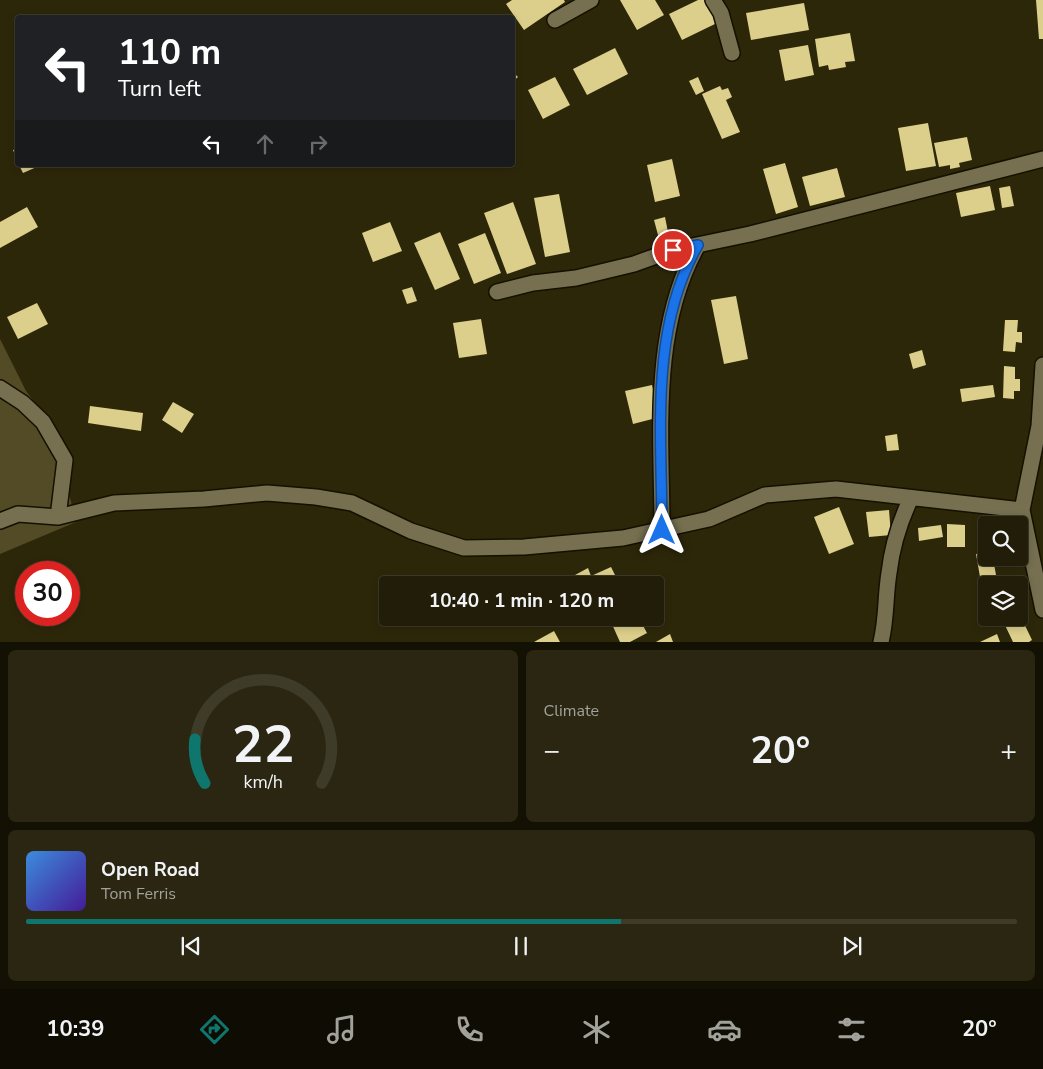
<!DOCTYPE html>
<html lang="en">
<head>
<meta charset="utf-8">
<style>
  body { margin:0; font-family:"Nunito Sans",sans-serif; background:#2a2612; color:#f1f3f6; height:100vh; display:flex; flex-direction:column; font-size:19px; white-space:nowrap }
  * { box-sizing:border-box; margin:0 }
  p { font-size:16px; color:#a2a29c }
  .icon { flex:none; width:28px; height:28px; fill:none; stroke:currentColor; stroke-width:2; stroke-linecap:round; stroke-linejoin:round }
  .map { position:relative; height:642px; overflow:hidden }
  .sheet { display:flex; flex-direction:column; gap:8px; padding:8px; background:#131004; flex:1 }
  .sheet>* { flex:none }
  .guide { position:absolute; left:15px; top:15px; width:500px; height:152px; border-radius:5px; box-shadow:0 2px 8px #0003,0 0 0 1px #3f3b29; background:#202124; color:#fff; overflow:hidden }
  .buttons { position:absolute; left:978px; top:516px; display:grid; gap:10px }
  .buttons a { display:grid; place-items:center; width:50px; height:50px; border-radius:5px; background:#221d08; box-shadow:0 2px 8px #0003,0 0 0 1px #3f3b29; font-size:25px }
  .speed { position:absolute; left:15px; top:561px; display:flex; gap:10px; font-size:25px; font-weight:700; text-align:center }
  .speed>* { display:grid; place-content:center; width:65px; height:65px; border-radius:50%; background:#221d08; box-shadow:0 2px 8px #0003,0 0 0 1px #3f3b29; line-height:1 }
  .speed .limit { border:8px solid #d22; background:#fff; color:#111 }
  .pin { position:absolute; display:grid; place-items:center; width:42px; height:42px; color:#fff; margin:-21px; border:2px solid #fff; border-radius:50%; box-shadow:0 1px 5px #0007 }
  .me { position:absolute; width:55px; margin:-28px; rotate:0deg; stroke-linejoin:round; filter:drop-shadow(0 0 4px #0008) }
  .turn { display:flex; align-items:center; gap:18px; height:105px; padding:0 20px; font-size:22px }
  .turn .icon { width:65px; height:65px; stroke-width:2.5 }
  .turn b { display:block; font-size:35px; line-height:42px }
  .lanes { display:flex; align-items:center; height:48px; padding:0 20px; background:#0003; justify-content:center; gap:25px; direction:ltr }
  .lanes .off { opacity:.35 }
  .big { font-size:38px; font-weight:700; line-height:1.1 }
  .sheet .card { flex:1; display:flex; flex-direction:column; justify-content:center; gap:8px; min-width:0; padding:0 18px; border-radius:8px; background:#2a2612 }
  .sheet .dial { align-items:center; gap:0 }
  .dial svg { height:130px; overflow:visible; fill:none; stroke:#3f3b29; stroke-width:7; stroke-linecap:round; text-anchor:middle }
  .dial text { fill:#f1f3f6; stroke:none }
  .song { display:flex; align-items:center; gap:15px }
  .cover { width:60px; height:60px; border-radius:8px; background:linear-gradient(135deg,hsl(210 70% 55%),hsl(260 70% 35%)) }
  .played { height:5px; border-radius:2px; background:linear-gradient(90deg,#0f766e 60%,#3f3b29 60%) }
  .keys { display:flex; justify-content:space-around; direction:ltr }
  .heat { display:flex; justify-content:space-between; align-items:center; font-size:28px; direction:ltr }
  .sheet .tiles { flex:1; display:grid; gap:8px; grid-template-columns:1fr 1fr }
  .card:last-child { grid-column:span 2 }
  .trip { position:absolute; left:379px; top:576px; width:285px; height:50px; border-radius:5px; background:#221d08; box-shadow:0 2px 8px #0003,0 0 0 1px #3f3b29; font-weight:700; line-height:50px; text-align:center }
  .dock { display:flex; height:80px; justify-content:space-around; align-items:center; background:#0e0c03; color:#a2a29c }
  .dock .icon { width:35px; height:35px }
  .dock .current { color:#0f766e }
  .dock b { font-size:22px; color:#f1f3f6 }
  .map>svg:first-child { display:block }
  .green { fill:#524b26 }
  .building { fill:#dccf8b }
  .lines { fill:none; stroke-linecap:round; stroke-linejoin:round }
  .street-casing { stroke:#151000; stroke-width:18 }
  .street { stroke:#767051; stroke-width:15 }
  .route-casing { stroke:#114b97; stroke-width:12 }
  .route { stroke:#1a73e8; stroke-width:9 }
</style>
</head>
<body>
<div class="map">
<svg width="1043" height="642" viewBox="0 0 1043 642">
  <rect width="100%" height="100%" fill="#2d270a"/>
  <path class="green" d="M0,339l26,52 26,34 24,97 -76,32z"/>
  <path class="building" d="M512,0h52l1,2 -41,28 -18,-26z
    M620,0h35l9,15 -27,15z
    M698,0h8l11,23 -35,17 -13,-26z
    M1036,0h7v39h-4z
    M804,3l5,27 -58,10 -5,-27z
    M850,33l5,28 -10,1 1,5 -17,3 -1,-5 -9,2 -4,-28z
    M808,45l6,30 -29,6 -6,-31z
    M615,48l13,26 -41,21 -14,-26z
    M512,71l6,6 -6,5z
    M555,77l15,28 -27,14 -15,-29z
    M698,77l6,14 -8,4 -7,-14z
    M720,86l2,4 6,-2 4,9 -6,3 14,32 -18,7 -20,-45z
    M928,123l8,43 -30,5 -8,-43z
    M967,137l5,23 -13,3 1,4 -10,2v-4l-11,2 -5,-24z
    M18,148v13l-5,-11z
    M672,159l8,37 -25,6 -8,-37z
    M785,163l13,44 -22,7 -13,-45z
    M19,165h19l1,1 -16,7z
    M837,168l8,29 -35,9 -8,-29z
    M990,186l5,24 -34,7 -5,-24z
    M1010,186l4,20 -12,2 -3,-20z
    M559,194l11,58 -25,5 -11,-59z
    M513,202l23,62 -29,10 -23,-61z
    M27,207l11,20 -38,21v-26z
    M665,217l3,15 -10,3 -4,-15z
    M390,222l12,29 -29,11 -11,-29z
    M440,232l20,47 -25,11 -21,-47z
    M485,233l16,40 -27,11 -16,-40z
    M412,287l5,14 -10,3 -5,-14z
    M736,296l12,63 -24,5 -13,-64z
    M37,303l11,21 -30,15 -11,-22z
    M481,319l6,35 -28,4 -6,-35z
    M1005,320h13l-1,12h5v11l-6,-1 -1,10 -12,-1z
    M922,350l4,15 -13,4 -4,-15z
    M1004,366l11,1v12h5v12h-6v8l-11,-1z
    M652,385l8,32 -27,7 -8,-33z
    M993,385l2,12 -33,5 -2,-13z
    M173,402l21,12 -12,19 -20,-13z
    M90,406l53,7 -2,18 -53,-8z
    M897,434l2,16 -12,1 -2,-15z
    M839,507l15,37 -25,10 -15,-37z
    M889,510l2,25 -22,2 -3,-25z
    M947,524l18,1v22h-18z
    M941,525l2,12 -24,4 -1,-13z
    M986,553v5h7l3,17 -16,2 -4,-23z
    M611,567l9,18h-40l-5,-10 13,-7 3,8z
    M1019,613l13,27 -3,2h-16l-10,-21 16,-3z
    M603,618h36l8,15 -17,9h-10l-9,-20 -4,2z
    M554,631l6,11h-26z
    M670,634l3,8h-17z
    M997,634l3,8h-20z"/>
  <g class="lines">
    <defs>
      <path id="street" d="M713,0l8,13 11,40
        M555,20l36,-20
        M497,292l36,-9 43,-5 58,-14 39,-14 77,-16 293,-75
        M1043,365l-4,61 -17,84 21,100
        M0,388l23,15 20,19 22,38 -7,57
        M0,521l18,-7 40,3 56,-14 90,-4 63,-6 49,4 36,6 59,28 53,17 60,-1 99,-9 86,-19 56,-24 71,-6 186,21
        M662,530c0,-94 -12,-200 36,-285
        M881,642c6,-25 4,-45 8,-69 3,-26 11,-52 22,-75"/>
    </defs>
    <use href="#street" class="street-casing"/>
    <use href="#street" class="street"/>
  </g>
  <g class="lines">
    <defs>
      <path id="route" d="M662,530c0,-94 -13,-200 36,-285l-25,5"/>
    </defs>
    <use href="#route" class="route-casing"/>
    <use href="#route" class="route"/>
  </g>
</svg>
<div class="buttons">
<a><svg class="icon" aria-label="search" viewBox="0 0 24 24"><circle cx="10" cy="10" r="6"/><path d="M15 15l6 6"/></svg></a>
<a><svg class="icon" aria-label="layers" viewBox="0 0 24 24"><path d="M12 4l9 5-9 5-9-5zM3 14l9 5 9-5"/></svg></a>
</div>
<div class="speed"><div class="limit">30</div></div>
<div class="pin" style="left:673px;top:250px;background:#d93025"><svg class="icon" aria-label="arrive" viewBox="0 0 24 24"><path d="M6 21V4h12l-3 4 3 4H6"/></svg></div>
<svg class="me" style="left:662px;top:530px" viewBox="-20 -20 40 40"><path d="M0-17L14 15 0 8-14 15z" fill="#1a73e8" stroke="#fff" stroke-width="4"/></svg>
<div class="trip">10:40 · 1 min · 120 m</div>
<div class="guide">
<div class="turn"><svg class="icon" aria-label="left" viewBox="0 0 24 24"><path d="M17 20v-9H6M10 6l-5 5 5 5"/></svg><div><b>110 m</b>Turn left</div></div>
<div class="lanes"><svg class="icon" aria-label="left" viewBox="0 0 24 24"><path d="M17 20v-9H6M10 6l-5 5 5 5"/></svg><svg class="icon off" aria-label="ahead" viewBox="0 0 24 24"><path d="M12 20V5M6 11l6-6 6 6"/></svg><svg class="icon off" aria-label="right" viewBox="0 0 24 24"><path d="M7 20v-9h11M14 6l5 5-5 5"/></svg></div>
</div>
</div>
<section class="sheet">
<div class="tiles">
<div class="card dial"><svg viewBox="0 0 100 80">
<path d="M14 69A42 42 0 1 1 86 69"/>
<path d="M14 69A42 42 0 0 1 8 42" stroke="#0f766e"/>
<text x="50" y="56" font-size="32" font-weight="700">22</text>
<text x="50" y="72" font-size="11">km/h</text>
</svg></div>
<div class="card"><p>Climate</p>
<div class="heat"><a>−</a><b class="big">20°</b><a>+</a></div>
</div>
<div class="card">
<div class="song"><i class="cover"></i><div><b>Open Road</b><p>Tom Ferris</p></div></div>
<div class="played"></div>
<div class="keys"><svg class="icon" aria-label="previous" viewBox="0 0 24 24"><path d="M18 5L8 12l10 7zM5 5v14"/></svg><svg class="icon" aria-label="pause" viewBox="0 0 24 24"><path d="M8 5v14M16 5v14"/></svg><svg class="icon" aria-label="next" viewBox="0 0 24 24"><path d="M6 5l10 7-10 7zM19 5v14"/></svg></div>
</div>
</div>
</section>
<nav class="dock">
<b>10:39</b>
<svg class="icon current" aria-label="directions" viewBox="0 0 24 24"><path d="M12 3l9 9-9 9-9-9zM9 14v-3h6M13 9l2 2-2 2"/></svg>
<svg class="icon" aria-label="music" viewBox="0 0 24 24"><path d="M9 18V5l10-2v13"/><circle cx="6" cy="18" r="3"/><circle cx="16" cy="16" r="3"/></svg>
<svg class="icon" aria-label="phone" viewBox="0 0 24 24"><path d="M5 4h4l2 5-3 2q2 4 5 5l2-3 5 2v4C11 20 4 13 5 4z"/></svg>
<svg class="icon" aria-label="climate" viewBox="0 0 24 24"><path d="M12 3v18M4 7l16 10M4 17L20 7"/></svg>
<svg class="icon" aria-label="car" viewBox="0 0 24 24"><path d="M5 17H2v-5l4-1 3-4h7l3 4 3 1v5h-3M9 17h6M6 11h13"/><circle cx="7" cy="17" r="2"/><circle cx="17" cy="17" r="2"/></svg>
<svg class="icon" aria-label="filters" viewBox="0 0 24 24"><path d="M4 7h16M4 17h16"/><circle cx="9" cy="7" r="2"/><circle cx="15" cy="17" r="2"/></svg>
<b>20°</b>
</nav>
</body>
</html>
